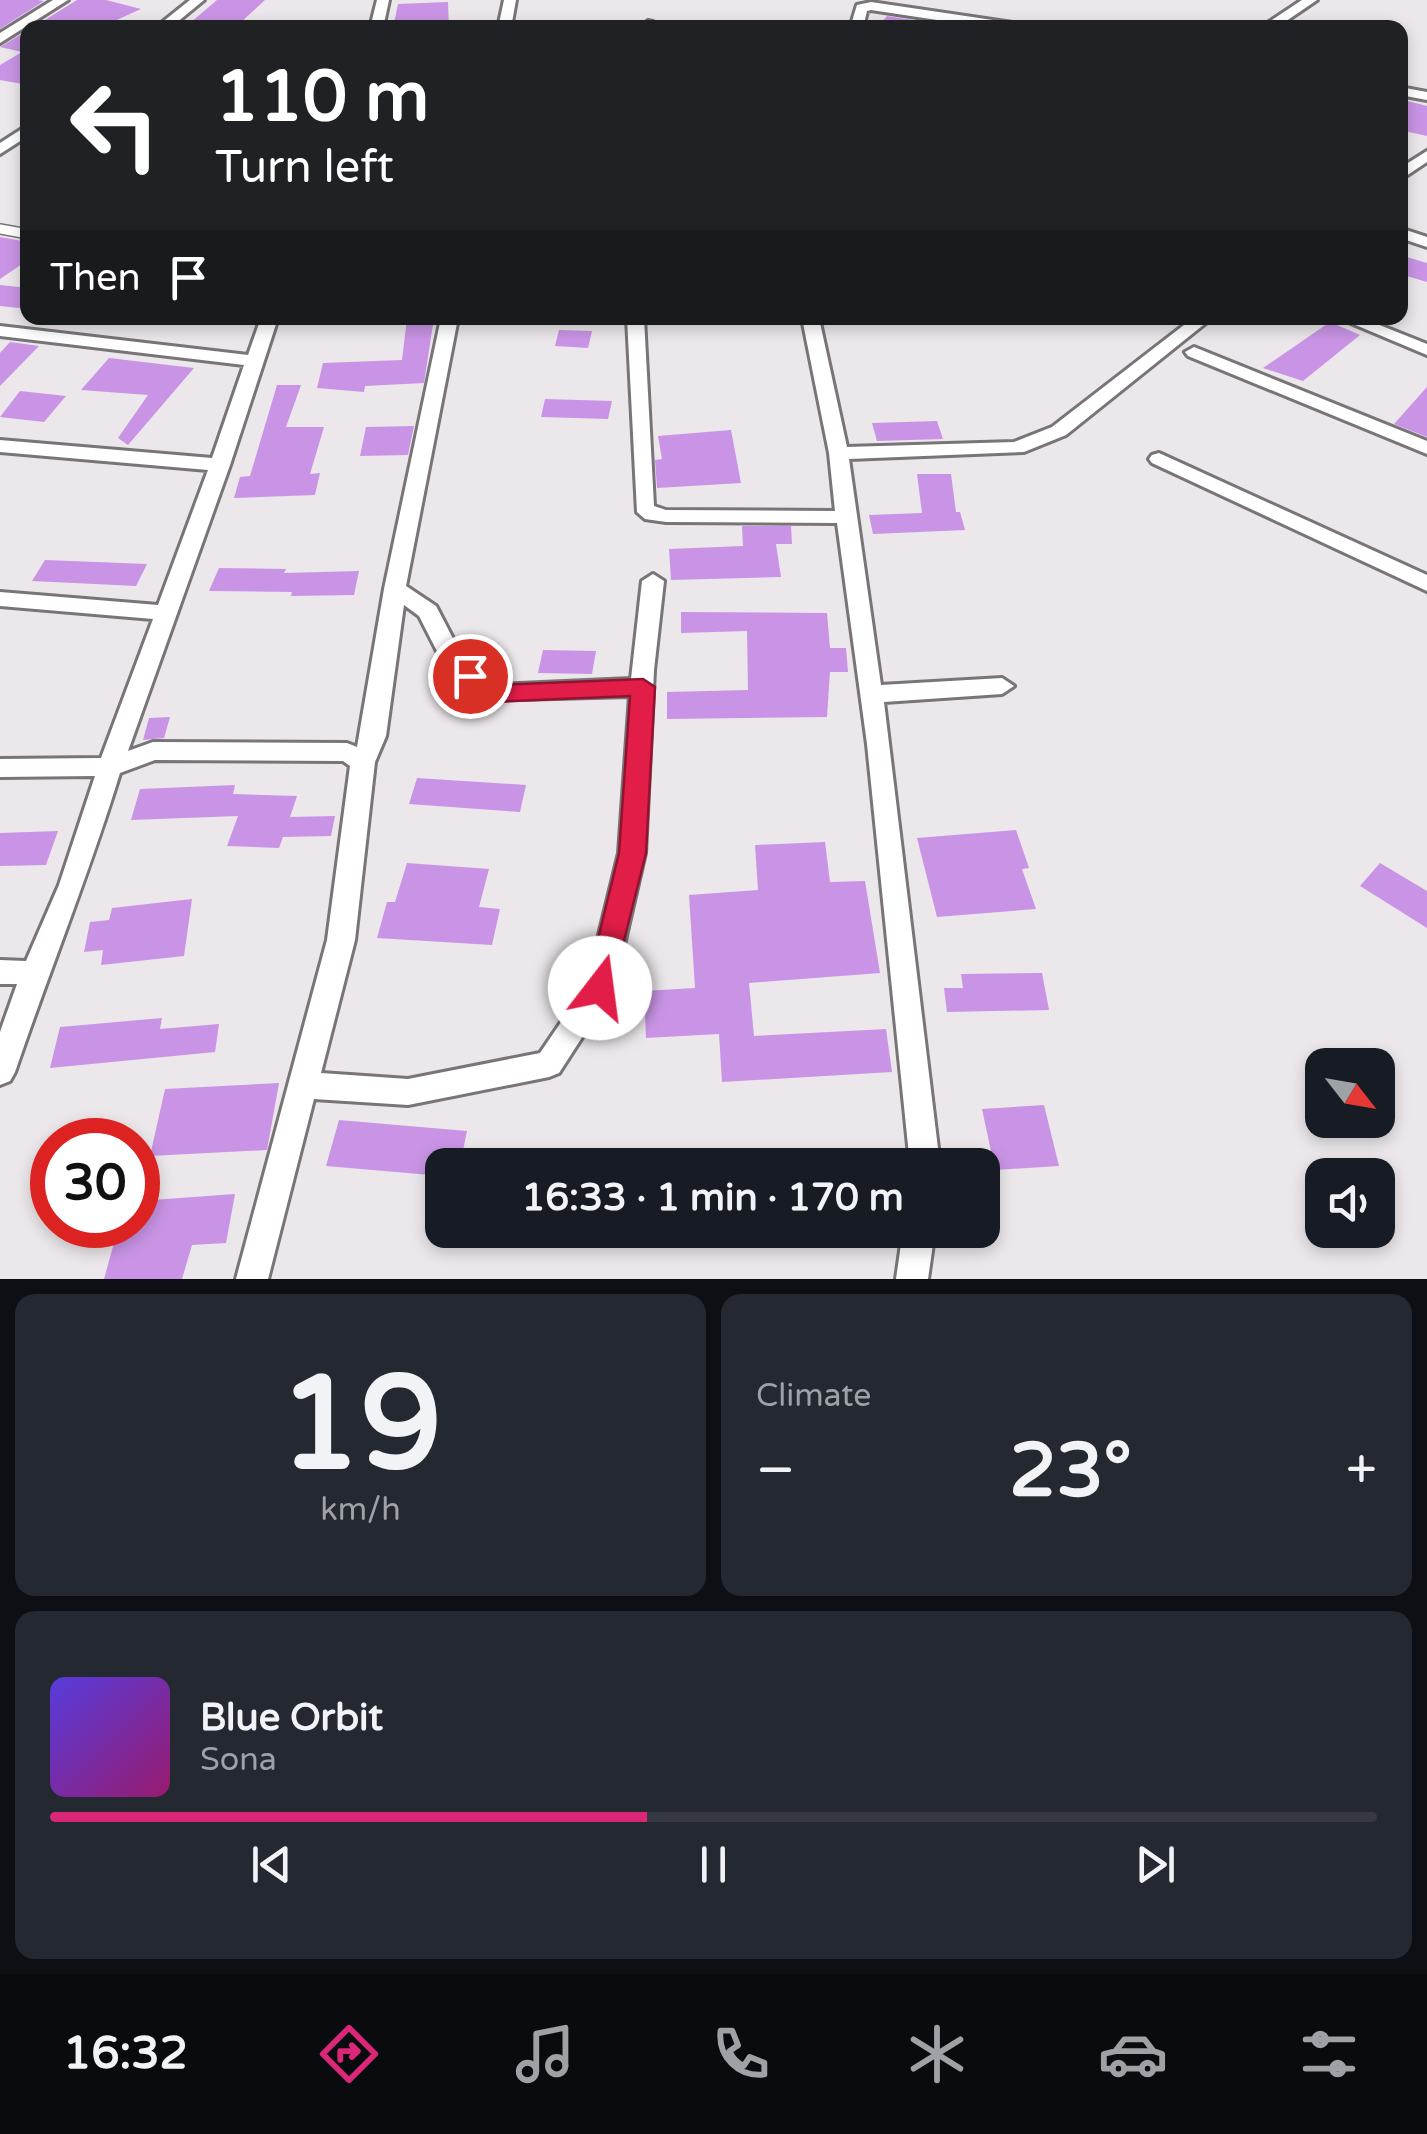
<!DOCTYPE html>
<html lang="en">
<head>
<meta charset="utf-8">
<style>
  body { margin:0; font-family:"Varela Round",sans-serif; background:#242831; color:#f1f3f6; height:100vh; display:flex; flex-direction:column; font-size:38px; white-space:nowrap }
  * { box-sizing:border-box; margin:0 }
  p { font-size:32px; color:#9ea1a6 }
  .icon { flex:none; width:55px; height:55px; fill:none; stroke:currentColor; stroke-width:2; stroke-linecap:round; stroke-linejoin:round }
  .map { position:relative; height:1279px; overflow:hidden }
  .panel { display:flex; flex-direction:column; gap:15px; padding:15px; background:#0d0f14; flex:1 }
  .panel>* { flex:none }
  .banner { position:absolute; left:20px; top:20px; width:1388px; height:305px; border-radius:20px; box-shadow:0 5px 15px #0003; background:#202124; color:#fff; overflow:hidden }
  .needle { width:65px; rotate:121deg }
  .fabs { position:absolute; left:1305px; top:1048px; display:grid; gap:20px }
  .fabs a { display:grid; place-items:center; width:90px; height:90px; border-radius:20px; background:#171b24; box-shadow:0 5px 15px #0003; font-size:50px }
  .speed { position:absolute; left:30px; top:1118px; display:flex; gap:20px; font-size:50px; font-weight:700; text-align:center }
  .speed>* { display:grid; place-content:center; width:130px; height:130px; border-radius:50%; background:#171b24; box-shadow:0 5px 15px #0003; line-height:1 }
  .speed .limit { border:15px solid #d22; background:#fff; color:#111 }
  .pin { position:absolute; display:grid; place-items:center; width:85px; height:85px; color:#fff; margin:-42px; border:5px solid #fff; border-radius:50%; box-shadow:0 2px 10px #0007 }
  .me { position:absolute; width:110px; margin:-55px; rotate:15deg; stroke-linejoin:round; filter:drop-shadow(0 0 8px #0008) }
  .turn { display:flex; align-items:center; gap:35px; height:210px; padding:0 30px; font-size:45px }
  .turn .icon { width:130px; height:130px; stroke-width:2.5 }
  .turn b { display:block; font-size:70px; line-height:85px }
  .then { display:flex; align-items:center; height:95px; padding:0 30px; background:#0003; gap:20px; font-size:38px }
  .big { font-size:75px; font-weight:800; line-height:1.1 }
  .panel .card { flex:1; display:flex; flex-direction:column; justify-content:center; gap:15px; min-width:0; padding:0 35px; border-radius:20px; background:#242831 }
  .panel .dial { align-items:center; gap:0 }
  .dial b { font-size:130px; line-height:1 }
  .song { display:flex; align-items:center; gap:30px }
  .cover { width:120px; height:120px; border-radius:15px; background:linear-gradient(135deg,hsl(250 70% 55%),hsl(320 70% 35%)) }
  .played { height:10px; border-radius:5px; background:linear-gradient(90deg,#db2777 45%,#363941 45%) }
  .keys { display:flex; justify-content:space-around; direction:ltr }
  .heat { display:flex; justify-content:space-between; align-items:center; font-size:55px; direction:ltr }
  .panel .tiles { flex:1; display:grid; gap:15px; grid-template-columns:1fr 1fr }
  .card:last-child { grid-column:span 2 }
  .trip { position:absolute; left:425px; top:1148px; width:575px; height:100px; border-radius:20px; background:#171b24; box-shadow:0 5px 15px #0003; font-weight:800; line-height:100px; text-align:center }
  .dock { display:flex; height:160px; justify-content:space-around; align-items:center; background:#090b0e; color:#9ea1a6 }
  .dock .icon { width:70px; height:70px }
  .dock .on { color:#db2777 }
  .dock b { font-size:45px; color:#f1f3f6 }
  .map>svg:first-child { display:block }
  .building { fill:#c994e5 }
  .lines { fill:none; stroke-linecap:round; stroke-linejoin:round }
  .service-casing { stroke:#787477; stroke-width:12 }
  .minor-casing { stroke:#787477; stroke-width:6 }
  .service { stroke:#fff; stroke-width:9 }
  .minor { fill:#fff; fill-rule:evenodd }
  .route { fill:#e11d48; stroke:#92132f; stroke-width:2.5 }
</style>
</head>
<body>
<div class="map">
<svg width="1427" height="1279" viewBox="0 0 1427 1279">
  <rect width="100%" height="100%" fill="#ebe7ea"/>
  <path class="building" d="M0,0h37l7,1 -44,28z
    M77,0h29l35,9 -42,19h-67z
    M217,0h48l-28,26 -53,2z
    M448,2l1,26h-56l5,-24z
    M887,16l52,8v4h-63z
    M28,30v55l-28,-5v-15l22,-13 -22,-5z
    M1400,99l27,7v30l-27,-6z
    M0,237l28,5v18l-28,19z
    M1400,255l27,8v19l-27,-8z
    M0,285l28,3v21l-28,-3z
    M407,318h27l-10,65 -59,3 -1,6 -47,-4 6,-25 79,-3z
    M1330,322l30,13 -57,46 -40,-13z
    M559,330l33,1 -4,17 -33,-2z
    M10,342l29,4 -39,40v-33z
    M109,358l85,10 -66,77 -10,-7 30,-43 -67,-5z
    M277,385h24l-15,42h38l-14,47 10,-1 -5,22 -81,3 6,-21 10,-1z
    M1427,387v50l-33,-13z
    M20,391l46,5 -22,26 -44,-5z
    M545,399l67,2 -4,18 -67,-2z
    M937,421l6,18 -66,2 -5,-18z
    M414,426l-6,29 -48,1 6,-29z
    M731,430l10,53 -84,5 -2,-28 7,-1 -4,-23z
    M917,474h34l5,38h4l5,18 -92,4 -4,-19 53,-2z
    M742,526h49l1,18h-16l5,33 -110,3 -2,-31 74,-3z
    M45,560l102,4 -11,22 -104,-5z
    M219,568l67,1 -2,4 75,-2 -5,24 -63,1 1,-4 -83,-1z
    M681,612l146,1 3,35h16l2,24h-18l-3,45 -160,2v-27l81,-2 -1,-59 -66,2z
    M543,650l53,1 -4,23 -54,-1z
    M170,717l-6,21 -21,2 6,-22z
    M417,778l109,7 -6,27 -111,-8z
    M235,785l-2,9 64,2 -7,21 45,-1 -4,20 -48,1 -4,11 -52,-2 11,-30 -107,4 9,-31z
    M1016,830l13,38 -7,1 14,40 -99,8 -20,-79z
    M58,831l-12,34 -46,1v-33z
    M825,842l5,40 35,-1 15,92 -131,10 5,53 132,-7 6,43 -170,10 -3,-48 -73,4 -2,-47 51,-3 -6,-93 69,-5 -3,-45z
    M407,863l82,6 -10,38 21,2 -8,36 -115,-7 10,-36h8z
    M1380,863l47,28v37l-67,-42z
    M192,899l-8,57 -83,9 2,-15 -19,2 6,-30 19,-2 3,-12z
    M1042,973l7,37 -102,2 -3,-24h19l-2,-14z
    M162,1018l-2,11 59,-5 -4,28 -165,16 10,-41z
    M279,1083l-12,67 -117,6 15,-67z
    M1044,1105l15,61 -64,4 -13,-61z
    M339,1120l128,11 -7,34h-18v11l-116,-10z
    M235,1194l-9,49 -34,2 -10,34h-78l15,-54h19v-24z"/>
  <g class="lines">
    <defs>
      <path id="service" d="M0,229l28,5"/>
      <path id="minor" d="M53,0h15l-68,43v-10z
        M190,0h14l-34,28h-15z
        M377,0h12l-6,28h-13z
        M504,0h12l-5,28h-13z
        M1302,0h15l-41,28h-16z
        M871,2l148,22 6,4h-35l-119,-18 -4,1 -4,17h-13l7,-23z
        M648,21l5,1 1,6h-12z
        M1400,87l27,5v8l-27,-5z
        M28,125v11l-28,18v-11z
        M1427,151v11l-27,18v-12z
        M1400,228l27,9v10l-27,-9z
        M261,318h17l-48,147 -102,286 25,-9 194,1 10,4 27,-158 57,-271h17l-52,268 30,20 24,46 34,33 137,-6 11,-98 11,-7 11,7 -10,89 -9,183 -31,135 -55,85 -10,4 -141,28 -94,-6 -46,180h-32l91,-339 23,-174 -7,-5 -188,-1 -35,13c-31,101 -71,199 -105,299l-5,9 -10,4v-53l17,-48h-17v-24l26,1 33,-76 36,-109 -95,1v-18l101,-1 52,-139 -153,-13v-14l158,13 50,-135 -208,-18v-12l212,18 32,-93 -244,-29v-10l248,29zM404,605l15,11 24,47 38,37 149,-4 -11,157 -32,131 -47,69 -132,26 -87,-6 34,-133 20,-178 11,-26z
        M627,318h17l10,188 12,4 169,1 -6,-58 -27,-135h17l28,129 167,-5 38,-15 141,-109h19l-146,117 -42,17 -175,7 32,226 121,-7 12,8 -12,8 -118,8 56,463h-30l-43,-421 -30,-221 -171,-1 -21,-3 -8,-7z
        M1339,318h23l65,26v11z
        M1194,347l233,94v13l-239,-98 -3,-4z
        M1159,453l268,122v16l-275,-128 -3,-4 3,-4z
        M903,1230h32l-7,49h-32z"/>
    </defs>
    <use href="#service" class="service-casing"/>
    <use href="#minor" class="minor-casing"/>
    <use href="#service" class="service"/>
    <use href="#minor" class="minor"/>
  </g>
  <path class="route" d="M470,667l25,18 148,-6 12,8 -9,166 -36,143 -10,4 -10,-4 -4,-8 33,-135 11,-157 -140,6 -9,-2 -22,-24z"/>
</svg>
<div class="fabs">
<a><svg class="needle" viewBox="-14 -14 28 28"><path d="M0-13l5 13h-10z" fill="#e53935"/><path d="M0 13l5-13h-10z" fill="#9ea1a6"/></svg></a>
<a><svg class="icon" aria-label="sound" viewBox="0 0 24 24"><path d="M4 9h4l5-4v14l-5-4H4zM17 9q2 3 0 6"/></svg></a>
</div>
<div class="speed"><div class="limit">30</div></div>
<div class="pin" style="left:470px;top:676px;background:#d93025"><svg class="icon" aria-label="arrive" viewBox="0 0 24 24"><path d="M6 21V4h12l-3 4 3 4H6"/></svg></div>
<svg class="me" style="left:600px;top:988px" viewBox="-20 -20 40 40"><circle r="19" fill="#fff"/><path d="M0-13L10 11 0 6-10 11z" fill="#e11d48"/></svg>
<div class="trip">16:33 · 1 min · 170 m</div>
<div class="banner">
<div class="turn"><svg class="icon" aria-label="left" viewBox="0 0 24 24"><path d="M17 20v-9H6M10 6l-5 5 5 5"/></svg><div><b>110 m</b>Turn left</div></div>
<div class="then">Then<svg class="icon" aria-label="arrive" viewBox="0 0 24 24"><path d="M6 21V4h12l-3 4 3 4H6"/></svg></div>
</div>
</div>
<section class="panel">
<div class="tiles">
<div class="card dial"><b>19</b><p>km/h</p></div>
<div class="card"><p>Climate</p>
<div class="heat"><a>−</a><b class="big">23°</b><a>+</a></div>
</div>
<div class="card">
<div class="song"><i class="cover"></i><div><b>Blue Orbit</b><p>Sona</p></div></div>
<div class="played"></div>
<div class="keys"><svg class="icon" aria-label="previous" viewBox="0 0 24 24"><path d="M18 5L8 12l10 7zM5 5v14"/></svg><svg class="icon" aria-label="pause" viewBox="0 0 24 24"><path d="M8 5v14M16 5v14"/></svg><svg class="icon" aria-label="next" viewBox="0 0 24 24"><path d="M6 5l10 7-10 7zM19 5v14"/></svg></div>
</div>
</div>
</section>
<nav class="dock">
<b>16:32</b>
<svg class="icon on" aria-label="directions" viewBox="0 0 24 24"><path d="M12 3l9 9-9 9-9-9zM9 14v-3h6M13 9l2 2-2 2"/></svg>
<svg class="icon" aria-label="music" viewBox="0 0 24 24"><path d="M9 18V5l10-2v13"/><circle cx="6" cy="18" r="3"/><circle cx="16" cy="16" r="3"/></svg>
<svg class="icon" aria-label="phone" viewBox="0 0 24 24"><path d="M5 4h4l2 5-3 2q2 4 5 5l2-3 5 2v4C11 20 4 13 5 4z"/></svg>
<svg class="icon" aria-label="climate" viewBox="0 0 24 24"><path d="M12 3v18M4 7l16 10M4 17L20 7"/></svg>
<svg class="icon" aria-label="car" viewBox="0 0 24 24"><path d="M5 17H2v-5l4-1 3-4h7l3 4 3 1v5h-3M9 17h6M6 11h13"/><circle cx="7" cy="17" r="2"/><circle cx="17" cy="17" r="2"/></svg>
<svg class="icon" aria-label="filters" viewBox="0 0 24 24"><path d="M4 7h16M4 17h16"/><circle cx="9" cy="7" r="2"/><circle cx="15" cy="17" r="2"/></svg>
</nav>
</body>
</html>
